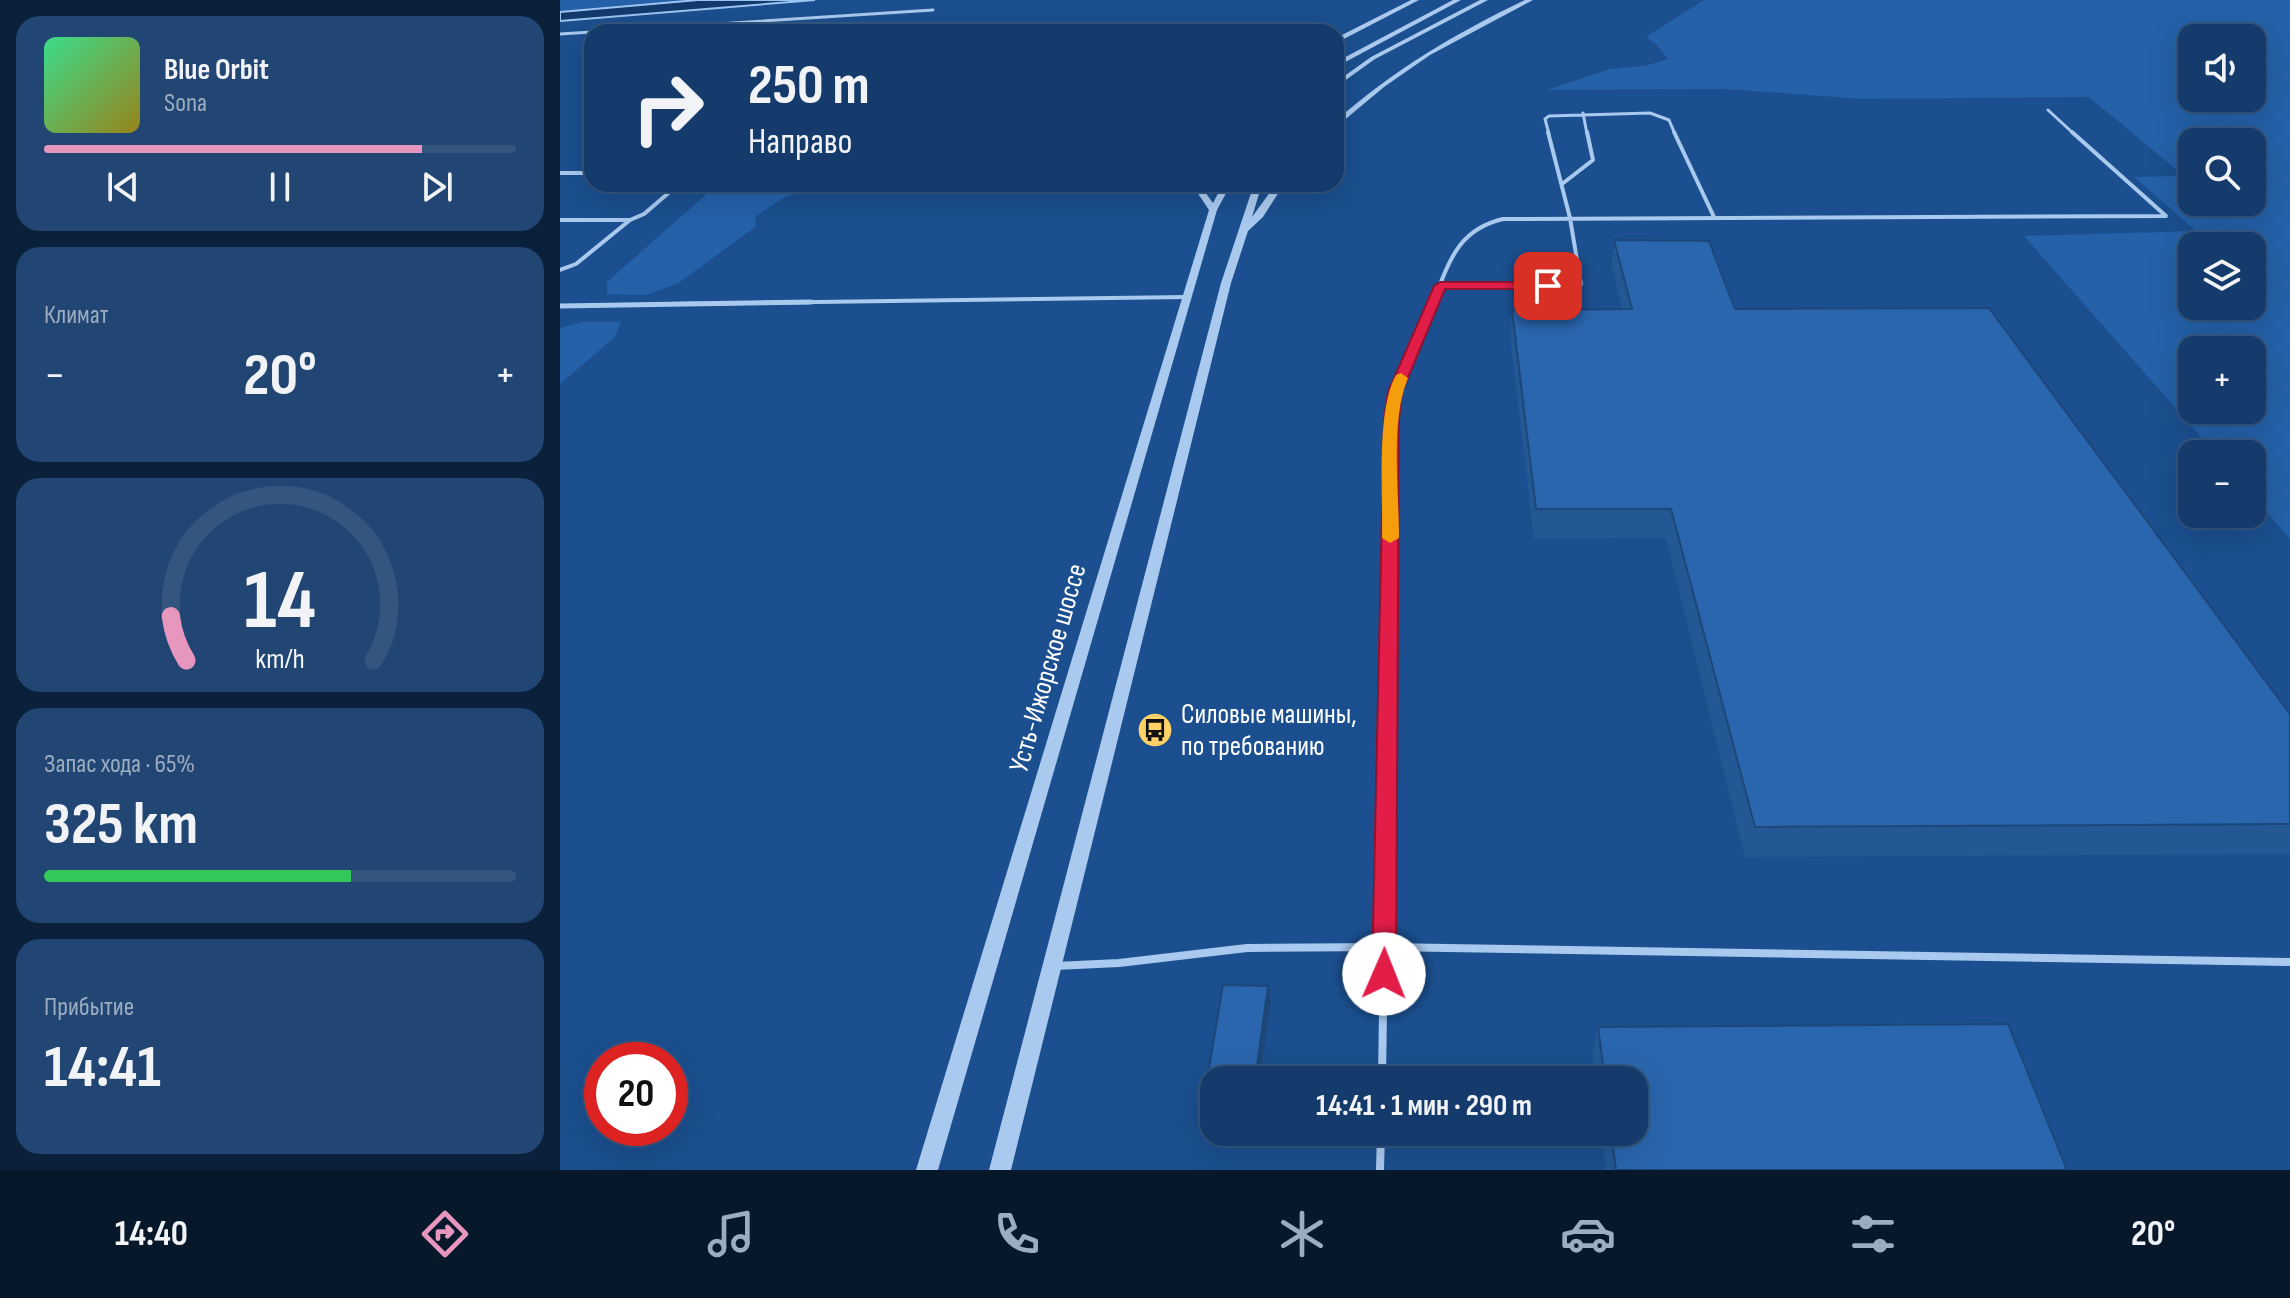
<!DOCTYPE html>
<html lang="ru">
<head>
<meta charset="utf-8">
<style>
  body { margin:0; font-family:"Sofia Sans Condensed",sans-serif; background:#214673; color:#f1f3f6; height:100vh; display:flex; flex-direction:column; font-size:30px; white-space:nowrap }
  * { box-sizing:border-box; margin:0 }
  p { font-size:26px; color:#9dadc1 }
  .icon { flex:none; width:44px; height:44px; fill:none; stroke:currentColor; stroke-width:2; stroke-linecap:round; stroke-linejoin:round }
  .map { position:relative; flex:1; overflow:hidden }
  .panel { display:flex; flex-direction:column; gap:16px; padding:16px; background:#0b203b; width:560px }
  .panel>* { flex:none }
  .top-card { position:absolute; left:24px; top:24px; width:760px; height:168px; border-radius:24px; box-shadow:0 8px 32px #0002,0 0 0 2px #33557e; background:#143b6b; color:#f1f3f6; overflow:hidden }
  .controls { position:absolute; left:1618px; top:24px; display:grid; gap:16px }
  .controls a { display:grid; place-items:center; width:88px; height:88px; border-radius:16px; background:#143b6b; box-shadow:0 8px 32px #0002,0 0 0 2px #33557e; font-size:40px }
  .speed { position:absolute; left:24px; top:1042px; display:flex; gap:16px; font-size:40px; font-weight:700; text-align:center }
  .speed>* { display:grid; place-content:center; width:104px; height:104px; border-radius:50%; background:#143b6b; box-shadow:0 8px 32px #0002,0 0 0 2px #33557e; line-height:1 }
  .speed .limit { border:12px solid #d22; background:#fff; color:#111 }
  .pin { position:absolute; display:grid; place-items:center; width:68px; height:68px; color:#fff; margin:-34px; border-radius:16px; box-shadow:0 4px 12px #0006 }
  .me { position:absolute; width:88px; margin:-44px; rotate:1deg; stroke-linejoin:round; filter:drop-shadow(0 0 6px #0008) }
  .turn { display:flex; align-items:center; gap:28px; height:168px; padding:0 32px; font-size:36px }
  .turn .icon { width:104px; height:104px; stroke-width:2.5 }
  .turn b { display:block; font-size:56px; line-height:68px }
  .big { font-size:60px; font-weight:700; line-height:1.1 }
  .panel .tile { flex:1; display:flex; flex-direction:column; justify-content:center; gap:12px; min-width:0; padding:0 28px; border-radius:24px; background:#214673 }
  .panel .dial { align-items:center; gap:0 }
  .dial svg { height:208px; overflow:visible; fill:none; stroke:#33557e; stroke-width:7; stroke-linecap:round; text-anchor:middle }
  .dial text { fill:#f1f3f6; stroke:none }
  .song { display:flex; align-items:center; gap:24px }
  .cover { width:96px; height:96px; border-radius:12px; background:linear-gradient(135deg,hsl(150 70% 55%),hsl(50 70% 35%)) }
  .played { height:8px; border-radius:4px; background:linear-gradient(90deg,#e797bd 80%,#33557e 80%) }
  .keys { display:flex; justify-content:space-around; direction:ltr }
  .heat { display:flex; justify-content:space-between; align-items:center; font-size:44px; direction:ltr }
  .charge { height:12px; border-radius:6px; background:linear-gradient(90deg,#34c759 65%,#33557e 0) }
  .trip { position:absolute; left:640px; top:1066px; width:448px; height:80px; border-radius:24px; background:#143b6b; box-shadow:0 8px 32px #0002,0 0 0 2px #33557e; font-weight:700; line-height:80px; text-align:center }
  .dock { display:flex; height:128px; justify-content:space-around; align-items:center; background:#08182b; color:#9dadc1 }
  .dock .icon { width:56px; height:56px }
  .dock .active { color:#e797bd }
  .dock b { font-size:36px; color:#f1f3f6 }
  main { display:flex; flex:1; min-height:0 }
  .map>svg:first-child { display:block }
  .green { fill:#2461a8; fill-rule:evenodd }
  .water { fill:#123a6d; stroke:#9cc4f0; stroke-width:2 }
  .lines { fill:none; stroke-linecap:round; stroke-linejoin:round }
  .service-far4 { stroke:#a9c9ee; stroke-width:3 }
  .service-far3 { stroke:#a9c9ee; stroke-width:4 }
  .service-far2 { stroke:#a9c9ee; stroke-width:5 }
  .service-far1 { stroke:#a9c9ee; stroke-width:6 }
  .service { stroke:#a9c9ee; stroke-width:8 }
  .tertiary { fill:#a9c9ee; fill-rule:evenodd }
  .wall { fill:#245895 }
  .shaded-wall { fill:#1d4779 }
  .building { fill:#2a66ad; stroke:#1d4779; stroke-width:2 }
  .route { fill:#e11d48; stroke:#92132f; stroke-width:2 }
  .slow { fill:#f59e0b }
  .labels { text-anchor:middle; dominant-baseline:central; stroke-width:8; stroke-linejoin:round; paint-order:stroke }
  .street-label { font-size:28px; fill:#fff; stroke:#1b4f8f }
  .poi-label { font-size:28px; fill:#fff; stroke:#1b4f8f; text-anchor:start }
</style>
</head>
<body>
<main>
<section class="panel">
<div class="tile">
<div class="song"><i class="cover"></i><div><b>Blue Orbit</b><p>Sona</p></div></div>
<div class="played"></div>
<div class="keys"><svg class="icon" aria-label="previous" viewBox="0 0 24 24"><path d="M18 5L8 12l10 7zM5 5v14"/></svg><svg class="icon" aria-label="pause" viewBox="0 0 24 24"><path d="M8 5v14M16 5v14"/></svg><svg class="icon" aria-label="next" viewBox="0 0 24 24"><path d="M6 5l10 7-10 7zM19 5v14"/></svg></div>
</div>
<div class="tile"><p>Климат</p>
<div class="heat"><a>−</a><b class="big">20°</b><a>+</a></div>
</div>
<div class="tile dial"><svg viewBox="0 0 100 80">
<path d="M14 69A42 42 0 1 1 86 69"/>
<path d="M14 69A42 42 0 0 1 8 52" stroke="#e797bd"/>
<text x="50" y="56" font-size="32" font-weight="700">14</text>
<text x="50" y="72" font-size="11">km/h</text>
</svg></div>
<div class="tile"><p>Запас хода · 65%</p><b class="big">325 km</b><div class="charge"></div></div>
<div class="tile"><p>Прибытие</p><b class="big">14:41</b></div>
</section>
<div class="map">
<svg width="1730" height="1170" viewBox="0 0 1730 1170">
  <rect width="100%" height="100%" fill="#1b4f8f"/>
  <path class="green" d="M0,0h138l-138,12z
    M1144,0h586v539l-38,-44v-41h-36l-192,-218 172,-5 -62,-54 50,-1 -95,-79 -227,2 -135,-10 -180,1 63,-21 35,-3 23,-7 -11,-14 -11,-8zM1692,38v60h-60v-60zM1692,142v60h-60v-60zM1692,246v60h-60v-60zM1692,350v60h-60v-60z
    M158,184h108l-41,13 -29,19 -1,11 -75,55 -33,13 -40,-1v-12z
    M23,322h38l-6,15 -55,47v-56z"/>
  <path class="water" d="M138,0h117l-255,21v-9z"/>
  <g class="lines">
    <path class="service-far4" d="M33,32l340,-22
      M0,34l32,-2
      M1488,110l26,24
      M1023,113l4,21
      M989,134l-4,-15 4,-3 101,-3 19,7 6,14"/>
    <path class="service-far3" d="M1114,132l40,85
      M0,173h32
      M1002,184l31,-24 -6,-28
      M0,220h70l14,-6 35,-30
      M0,270l16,-6 54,-44
      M880,286l141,-2 -11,-66 -22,-86
      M111,304l516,-7
      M872,304c17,-40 24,-74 71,-85l663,-3 -94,-84"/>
    <path class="service-far2" d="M0,306l251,-4
      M830,524l5,-132 38,-90"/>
    <path class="service-far1" d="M826,807l4,-285"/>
    <path class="service" d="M495,966l64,-3 128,-15 138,-1 905,15
      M822,1080l4,-275
      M820,1170l1,-38"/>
    <path class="tertiary" d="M851,0h8l-83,43v-5z
      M893,0h8l-125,67v-5z
      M920,0h8l-113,59 -39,28v-5l35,-25z
      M965,0h8l-103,55 -46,32 -48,40v-6c57,-51 120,-88 189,-121z
      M640,184h8l-3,8 8,11 10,-19h8l-14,26 -279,960h-22l293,-960 -12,-18z
      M694,184h8l-10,33 24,-33h8l-21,33 -15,14 -17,52 -220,887h-22l232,-887z"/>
  </g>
  <path class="wall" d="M1054,240l121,69 555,405v140l-545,3 -79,-319 -132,1 -24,-202 2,-27 110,-1 -10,-43z
    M663,985l45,1 3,15 -11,79h-46v50h-9l-4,-14z
    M1038,1027l469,143h-461l-5,-38h33v-52h-39l-3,-25z"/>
  <path class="shaded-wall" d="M708,986l3,15 -11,79h-5z"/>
  <path class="building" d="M1054,240l95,1 26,68 254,-1 301,406v110l-535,3 -84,-318h-135l-24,-199 120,-1z
    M663,985l45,1 -13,94h-41v36h-13z
    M1448,1024l59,146h-451l-5,-38h23v-52h-29l-7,-53z"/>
  <path class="route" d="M880,282h108l6,4 -6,3h-103l-43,103 -3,27 -3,555 -3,8 -9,3 -9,-3 -3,-8 12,-555 4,-27 46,-106z"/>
  <path class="slow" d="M841,373l7,5c-18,43 -9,112 -9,160l-9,5 -8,-5c1,-43 -6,-128 14,-163z"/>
  <defs>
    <symbol id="bus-disc" viewBox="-11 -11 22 22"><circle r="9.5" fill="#ffd166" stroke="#1b4f8f"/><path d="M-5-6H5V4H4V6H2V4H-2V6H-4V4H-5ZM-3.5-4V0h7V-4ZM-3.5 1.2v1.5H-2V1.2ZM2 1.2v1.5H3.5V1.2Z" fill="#111"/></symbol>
  </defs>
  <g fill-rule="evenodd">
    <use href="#bus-disc" x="575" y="710" width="40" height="40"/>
  </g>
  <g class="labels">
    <g class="street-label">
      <text transform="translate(488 668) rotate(-74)">Усть-Ижорское шоссе</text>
    </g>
    <g class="poi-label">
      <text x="621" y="714">Силовые машины,<tspan x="621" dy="32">по требованию</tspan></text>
    </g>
  </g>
</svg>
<div class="controls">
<a><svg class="icon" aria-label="sound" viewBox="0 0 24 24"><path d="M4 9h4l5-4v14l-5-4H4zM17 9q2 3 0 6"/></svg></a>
<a><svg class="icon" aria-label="search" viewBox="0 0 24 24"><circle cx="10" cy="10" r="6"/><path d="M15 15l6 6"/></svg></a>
<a><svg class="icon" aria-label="layers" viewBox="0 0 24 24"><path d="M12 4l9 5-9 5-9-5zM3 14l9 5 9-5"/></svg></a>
<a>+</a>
<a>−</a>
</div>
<div class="speed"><div class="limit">20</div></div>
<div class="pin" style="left:988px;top:286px;background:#d93025"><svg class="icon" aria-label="arrive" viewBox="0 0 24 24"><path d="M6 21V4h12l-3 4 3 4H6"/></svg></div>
<svg class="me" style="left:824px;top:974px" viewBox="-20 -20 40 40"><circle r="19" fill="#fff"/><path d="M0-13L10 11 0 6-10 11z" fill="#e11d48"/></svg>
<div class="trip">14:41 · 1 мин · 290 m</div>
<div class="top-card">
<div class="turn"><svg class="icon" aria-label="right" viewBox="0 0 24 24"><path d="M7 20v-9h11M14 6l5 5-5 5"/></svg><div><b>250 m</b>Направо</div></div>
</div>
</div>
</main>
<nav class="dock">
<b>14:40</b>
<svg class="icon active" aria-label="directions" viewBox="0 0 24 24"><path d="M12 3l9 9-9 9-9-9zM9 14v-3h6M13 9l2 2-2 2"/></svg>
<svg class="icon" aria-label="music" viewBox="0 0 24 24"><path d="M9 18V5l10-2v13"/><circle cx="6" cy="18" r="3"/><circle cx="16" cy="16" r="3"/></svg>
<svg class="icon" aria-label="phone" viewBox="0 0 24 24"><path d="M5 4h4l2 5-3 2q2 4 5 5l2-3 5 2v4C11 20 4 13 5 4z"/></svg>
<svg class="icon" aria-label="climate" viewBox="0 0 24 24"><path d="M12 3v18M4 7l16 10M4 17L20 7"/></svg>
<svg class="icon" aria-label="car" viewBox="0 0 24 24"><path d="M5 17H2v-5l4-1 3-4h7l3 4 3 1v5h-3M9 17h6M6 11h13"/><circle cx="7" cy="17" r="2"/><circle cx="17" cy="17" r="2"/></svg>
<svg class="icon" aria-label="filters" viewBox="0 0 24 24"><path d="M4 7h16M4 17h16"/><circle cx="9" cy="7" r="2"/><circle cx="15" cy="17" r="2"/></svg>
<b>20°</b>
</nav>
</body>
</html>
